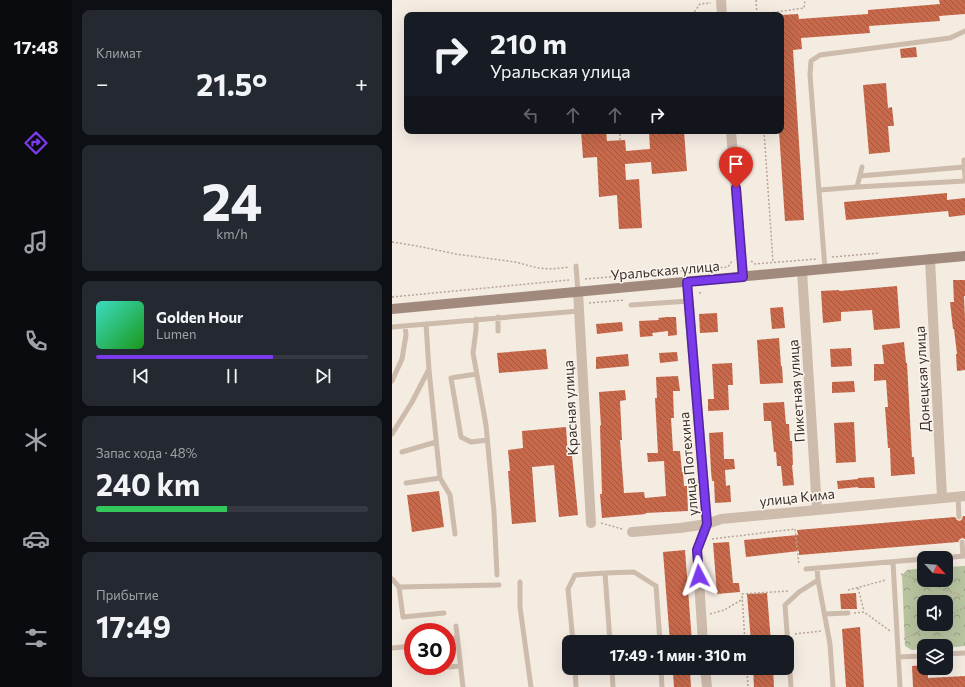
<!DOCTYPE html>
<html lang="ru">
<head>
<meta charset="utf-8">
<style>
  body { margin:0; font-family:Commissioner,sans-serif; background:#242831; color:#f1f3f6; height:100vh; display:flex; flex-direction:column; font-size:15px; white-space:nowrap }
  * { box-sizing:border-box; margin:0 }
  p { font-size:13px; color:#9ea1a6 }
  .icon { flex:none; width:22px; height:22px; fill:none; stroke:currentColor; stroke-width:2; stroke-linecap:round; stroke-linejoin:round }
  .map { position:relative; flex:1; overflow:hidden }
  .details { display:flex; flex-direction:column; gap:10px; padding:10px; background:#0d0f14; width:320px }
  .details>* { flex:none }
  .top-card { position:absolute; left:12px; top:12px; width:380px; height:122px; border-radius:8px; box-shadow:0 4px 16px #0002; background:#171b24; color:#f1f3f6; overflow:hidden }
  .needle { width:26px; rotate:116deg }
  .buttons { position:absolute; left:525px; top:551px; display:grid; gap:8px }
  .buttons a { display:grid; place-items:center; width:36px; height:36px; border-radius:8px; background:#171b24; box-shadow:0 4px 16px #0002; font-size:20px }
  .speed { position:absolute; left:12px; top:623px; display:flex; gap:8px; font-size:20px; font-weight:700; text-align:center }
  .speed>* { display:grid; place-content:center; width:52px; height:52px; border-radius:50%; background:#171b24; box-shadow:0 4px 16px #0002; line-height:1 }
  .speed .limit { border:6px solid #d22; background:#fff; color:#111 }
  .pin { position:absolute; display:grid; place-items:center; width:34px; height:34px; color:#fff; margin:-41px -17px; border-radius:50% 50% 50% 0; rotate:-45deg; box-shadow:0 0 4px #0007 }
  .pin .icon { rotate:45deg }
  .me { position:absolute; width:44px; margin:-22px; rotate:356deg; stroke-linejoin:round; filter:drop-shadow(0 0 3px #0008) }
  .turn { display:flex; align-items:center; gap:14px; height:84px; padding:0 20px; font-size:18px }
  .turn .icon { width:52px; height:52px; stroke-width:2.5 }
  .turn b { display:block; font-size:28px; line-height:34px }
  .lanes { display:flex; align-items:center; height:38px; padding:0 20px; background:#0003; justify-content:center; gap:20px; direction:ltr }
  .lanes .off { opacity:.35 }
  .big { font-size:30px; font-weight:700; line-height:1.1 }
  .details .card { flex:1; display:flex; flex-direction:column; justify-content:center; gap:6px; min-width:0; padding:0 14px; border-radius:8px; background:#242831 }
  .details .dial { align-items:center; gap:0 }
  .dial b { font-size:52px; line-height:1 }
  .song { display:flex; align-items:center; gap:12px }
  .cover { width:48px; height:48px; border-radius:6px; background:linear-gradient(135deg,hsl(170 70% 55%),hsl(120 70% 35%)) }
  .played { height:4px; border-radius:2px; background:linear-gradient(90deg,#7c3aed 65%,#363941 65%) }
  .keys { display:flex; justify-content:space-around; direction:ltr }
  .heat { display:flex; justify-content:space-between; align-items:center; font-size:22px; direction:ltr }
  .charge { height:6px; border-radius:3px; background:linear-gradient(90deg,#34c759 48%,#363941 0) }
  .trip { position:absolute; left:170px; top:635px; width:232px; height:40px; border-radius:8px; background:#171b24; box-shadow:0 4px 16px #0002; font-weight:700; line-height:40px; text-align:center }
  main { display:flex; flex:1; min-height:0 }
  .tabs { display:flex; flex-direction:column; width:72px; justify-content:space-around; align-items:center; background:#090b0e; color:#9ea1a6 }
  .tabs .icon { width:28px; height:28px }
  .tabs .on { color:#7c3aed }
  .tabs b { font-size:18px; color:#f1f3f6 }
  .map>svg:first-child { display:block }
  .park { fill:url(#park-crowns); fill-rule:evenodd }
  .building { fill:url(#building-back-hatch) }
  .lines { fill:none; stroke-linecap:round; stroke-linejoin:round }
  .path { stroke:#b9a596; stroke-width:1.5; stroke-dasharray:2 2; stroke-linecap:butt }
  .lane { stroke:#cdbbac; stroke-width:5 }
  .street { stroke:#cdbbac; stroke-width:10 }
  .secondary { stroke:#a18a7d; stroke-width:10 }
  .route-casing { stroke:#51269a; stroke-width:10 }
  .route { stroke:#7c3aed; stroke-width:7 }
  .labels { text-anchor:middle; dominant-baseline:central; stroke-width:3; stroke-linejoin:round; paint-order:stroke }
  .street-label { font-size:14px; fill:#3b302b; stroke:#fbf5ee }
</style>
</head>
<body>
<main>
<nav class="tabs">
<b>17:48</b>
<svg class="icon on" aria-label="directions" viewBox="0 0 24 24"><path d="M12 3l9 9-9 9-9-9zM9 14v-3h6M13 9l2 2-2 2"/></svg>
<svg class="icon" aria-label="music" viewBox="0 0 24 24"><path d="M9 18V5l10-2v13"/><circle cx="6" cy="18" r="3"/><circle cx="16" cy="16" r="3"/></svg>
<svg class="icon" aria-label="phone" viewBox="0 0 24 24"><path d="M5 4h4l2 5-3 2q2 4 5 5l2-3 5 2v4C11 20 4 13 5 4z"/></svg>
<svg class="icon" aria-label="climate" viewBox="0 0 24 24"><path d="M12 3v18M4 7l16 10M4 17L20 7"/></svg>
<svg class="icon" aria-label="car" viewBox="0 0 24 24"><path d="M5 17H2v-5l4-1 3-4h7l3 4 3 1v5h-3M9 17h6M6 11h13"/><circle cx="7" cy="17" r="2"/><circle cx="17" cy="17" r="2"/></svg>
<svg class="icon" aria-label="filters" viewBox="0 0 24 24"><path d="M4 7h16M4 17h16"/><circle cx="9" cy="7" r="2"/><circle cx="15" cy="17" r="2"/></svg>
</nav>
<section class="details">
<div class="card"><p>Климат</p>
<div class="heat"><a>−</a><b class="big">21.5°</b><a>+</a></div>
</div>
<div class="card dial"><b>24</b><p>km/h</p></div>
<div class="card">
<div class="song"><i class="cover"></i><div><b>Golden Hour</b><p>Lumen</p></div></div>
<div class="played"></div>
<div class="keys"><svg class="icon" aria-label="previous" viewBox="0 0 24 24"><path d="M18 5L8 12l10 7zM5 5v14"/></svg><svg class="icon" aria-label="pause" viewBox="0 0 24 24"><path d="M8 5v14M16 5v14"/></svg><svg class="icon" aria-label="next" viewBox="0 0 24 24"><path d="M6 5l10 7-10 7zM19 5v14"/></svg></div>
</div>
<div class="card"><p>Запас хода · 48%</p><b class="big">240 km</b><div class="charge"></div></div>
<div class="card"><p>Прибытие</p><b class="big">17:49</b></div>
</section>
<div class="map">
<svg width="573" height="687" viewBox="0 0 573 687">
  <defs>
    <pattern id="park-crowns" width="20" height="18" patternUnits="userSpaceOnUse"><rect width="20" height="18" fill="#b8c4a0"/><path d="M2 6a3 3 0 1 1 6 0M12 15a3 3 0 1 1 6 0" fill="none" stroke="#97a083"/></pattern>
    <pattern id="building-back-hatch" width="6" height="6" patternUnits="userSpaceOnUse"><rect width="6" height="6" fill="#c8694b"/><path d="M-1 5l2 2M0 0l6 6M5-1l2 2" fill="none" stroke="#a4573f"/></pattern>
  </defs>
  <rect width="100%" height="100%" fill="#f4ebe1"/>
  <path class="park" d="M573,566v80l-19,2v-2h-22v3l-12,1 -7,-4 -3,-71 5,-5 17,-2v12h22v-13zM532,602h22v22h-22z"/>
  <path class="building" d="M547,0h26v14l-26,2 1,5 -71,5 1,7 -69,5 1,11 -9,1 11,170 -19,1 -6,-90h2v-116l17,-1 1,5 69,-5v-4l72,-6z
    M524,47l1,10 -16,1 -1,-9z
    M494,83l2,25 4,-1 2,19h-6l2,26 -21,2 -6,-69z
    M189,131h25l1,10 18,-1 1,11 24,-2 -1,-18h35l3,40 -35,3 -1,-12 -26,2 1,16 13,-1 3,49 -23,1 -2,-34 -18,2 -2,-40 -14,1z
    M555,193v7l18,-2v17l-16,2 -1,-6 -102,9 -2,-18z
    M561,280h12v16h-1l1,22v52l-8,1 -1,-17h1l-3,-25h-1l-3,-27h4z
    M505,286l3,42 -26,2 -2,-20 -31,2v9l-18,2 -2,-32 18,-1v1z
    M391,307l2,21 -13,1 -2,-21z
    M325,313l1,19 -18,1 -1,-19z
    M275,317h9l1,18 -9,1v-5l-16,2 1,3 -13,1 -1,-16 20,-1 -1,-2z
    M230,322l1,9 -26,3 -1,-10z
    M387,338l2,28h1l1,17 -23,1 -3,-44z
    M512,342l2,21h1l5,94h2l1,17 -24,2 -1,-28h-2l-3,-41h3l-2,-27 -12,1v-17h10l-2,-19z
    M459,348l1,18 -21,1 -1,-18z
    M154,349l2,20 -49,4 -2,-20z
    M285,352l1,9 -18,2 -1,-10z
    M236,354l1,12 -33,3v-12z
    M340,363l1,22h-5l1,25 -21,1v-12h6l-2,-35z
    M286,376l2,15h-7l1,27h-3l2,33h7l2,21h1l1,14h3l1,25 -43,2 1,1 -44,4 -2,-24h2l-2,-68 1,-1 -1,-14 -1,-19 26,-2 1,10 -6,1 2,39h-2l4,53 20,-1 1,6 21,-2 -2,-35 -16,1 -1,-9h11l-3,-55h2l-1,-21z
    M462,381l1,11 -23,1v-11z
    M392,402l2,22h3l1,17h2l1,24h-1l2,20 -11,1 -2,-20h-4l-1,-14h-2l-3,-31h-7l-1,-18z
    M462,422l2,40 -20,1 -2,-40z
    M174,427l2,29h4l6,59 -19,2 -5,-52 -22,2 4,55 -24,2 -4,-53h2l-2,-21 15,-2 -1,-17z
    M331,432l1,27h10l1,10 -10,1 1,16 4,-1 1,17 -16,1 -1,-22h-2l-1,-10 -2,-38z
    M482,477l1,11h-17v-1l-20,2 -1,-8 21,-2v-1z
    M47,491l5,36 -32,5 -5,-37z
    M571,516h2v23l-3,-1 -2,1 -2,3 -159,13v-4l-53,6 -2,-17 54,-5 -1,-5 158,-13 2,3 3,1 2,-2z
    M337,542l4,41h6l1,9 -23,2 -4,-51z
    M293,550l7,92h-22l-7,-90z
    M375,593l4,49h-20l-4,-48z
    M464,593l1,16h-16l-1,-15z
    M468,627l4,60h-18l-4,-58z
    M532,665v3h4v10l37,-2v11h-52l-1,-21z
    M361,668h20l1,19h-20z
    M298,672l1,15h-17l-1,-14z"/>
  <g class="lines">
    <path class="path" d="M364,0l1,15
      M300,15l8,-11 11,-1
      M370,15v-1l42,-6 1,-8
      M372,131l9,131
      M228,140v-9
      M0,242l25,4 39,8 59,8 23,6 14,1 17,-2
      M440,257l48,-4
      M359,261l4,3 61,-5
      M193,279l143,-12 4,-6
      M307,293l4,-1
      M0,297l177,-17
      M197,303l36,-3
      M209,523l21,6
      M320,539l83,-10 4,36
      M509,574l64,23
      M466,588l6,23
      M456,590l38,-10
      M462,613l10,-1 26,19
      M318,614l14,-4 19,-11
      M554,617l19,-10
      M403,634l26,-3
      M512,639l28,-15
      M353,642l-3,-48 46,-3
      M355,668l1,19"/>
    <path class="lane" d="M572,160l1,18
      M468,176l104,-9
      M465,187l5,-20
      M428,190l37,-3 108,-6
      M184,266l2,26
      M433,269l-15,-194 1,-14 9,-6 130,-17 15,-7
      M239,305l58,-4
      M106,317v14
      M84,319v11l-3,23 13,72 8,87 3,63
      M0,327l187,-16
      M84,374l-25,4 10,59 10,5 16,-2
      M0,381l10,-22 4,-24 -1,-9
      M0,434l20,-32 16,-31
      M10,452l34,-10
      M48,478l10,17 5,39
      M14,483l34,-5 -11,-108 -3,-46
      M566,496l1,21
      M570,542l1,14
      M548,558l25,-2
      M501,562l7,125
      M425,568l1,12 12,64 3,43
      M414,569l118,-10
      M213,573l5,69
      M0,579l7,8 4,30 41,-4
      M128,582v25l11,80
      M7,587l100,-2
      M433,614l23,-1
      M64,626l7,61
      M55,639l10,-1
      M181,642l-5,-53 7,-14 30,-2 29,-1 22,14 4,56
      M0,648l21,-2
      M554,654l19,-1
      M506,657l26,-1
      M45,668l23,-2
      M183,668l1,19
      M220,668l1,19
      M269,668l1,19
      M399,687l-6,-82 14,-13 19,-12"/>
    <path class="street" d="M329,0l1,15
      M339,131l12,146
      M538,259l12,238
      M410,271l15,238
      M295,282l20,242 -10,26 6,92
      M186,292l13,231
      M240,532l48,-4 27,-4 14,-5 244,-23
      M313,668l2,19"/>
    <path class="secondary" d="M0,309l573,-53"/>
  </g>
  <g class="lines">
    <defs>
      <path id="route" d="M307,576l-2,-26 10,-26 -20,-242 56,-5 -7,-89"/>
    </defs>
    <use href="#route" class="route-casing"/>
    <use href="#route" class="route"/>
  </g>
  <g class="labels">
    <g class="street-label">
      <text transform="translate(273 270) rotate(-5)">Уральская улица</text>
      <text transform="translate(530 379) rotate(-93)">Донецкая улица</text>
      <text transform="translate(404 391) rotate(-94)">Пикетная улица</text>
      <text transform="translate(178 408) rotate(-93)">Красная улица</text>
      <text transform="translate(296 464) rotate(-95)">улица Потехина</text>
      <text transform="translate(405 497) rotate(-6)">улица Кима</text>
    </g>
  </g>
</svg>
<div class="buttons">
<a><svg class="needle" viewBox="-14 -14 28 28"><path d="M0-13l5 13h-10z" fill="#e53935"/><path d="M0 13l5-13h-10z" fill="#9ea1a6"/></svg></a>
<a><svg class="icon" aria-label="sound" viewBox="0 0 24 24"><path d="M4 9h4l5-4v14l-5-4H4zM17 9q2 3 0 6"/></svg></a>
<a><svg class="icon" aria-label="layers" viewBox="0 0 24 24"><path d="M12 4l9 5-9 5-9-5zM3 14l9 5 9-5"/></svg></a>
</div>
<div class="speed"><div class="limit">30</div></div>
<div class="pin" style="left:344px;top:188px;background:#d93025"><svg class="icon" aria-label="arrive" viewBox="0 0 24 24"><path d="M6 21V4h12l-3 4 3 4H6"/></svg></div>
<svg class="me" style="left:307px;top:576px" viewBox="-20 -20 40 40"><path d="M0-17L14 15 0 8-14 15z" fill="#7c3aed" stroke="#fff" stroke-width="4"/></svg>
<div class="trip">17:49 · 1 мин · 310 m</div>
<div class="top-card">
<div class="turn"><svg class="icon" aria-label="right" viewBox="0 0 24 24"><path d="M7 20v-9h11M14 6l5 5-5 5"/></svg><div><b>210 m</b>Уральская улица</div></div>
<div class="lanes"><svg class="icon off" aria-label="left" viewBox="0 0 24 24"><path d="M17 20v-9H6M10 6l-5 5 5 5"/></svg><svg class="icon off" aria-label="ahead" viewBox="0 0 24 24"><path d="M12 20V5M6 11l6-6 6 6"/></svg><svg class="icon off" aria-label="ahead" viewBox="0 0 24 24"><path d="M12 20V5M6 11l6-6 6 6"/></svg><svg class="icon" aria-label="right" viewBox="0 0 24 24"><path d="M7 20v-9h11M14 6l5 5-5 5"/></svg></div>
</div>
</div>
</main>
</body>
</html>
